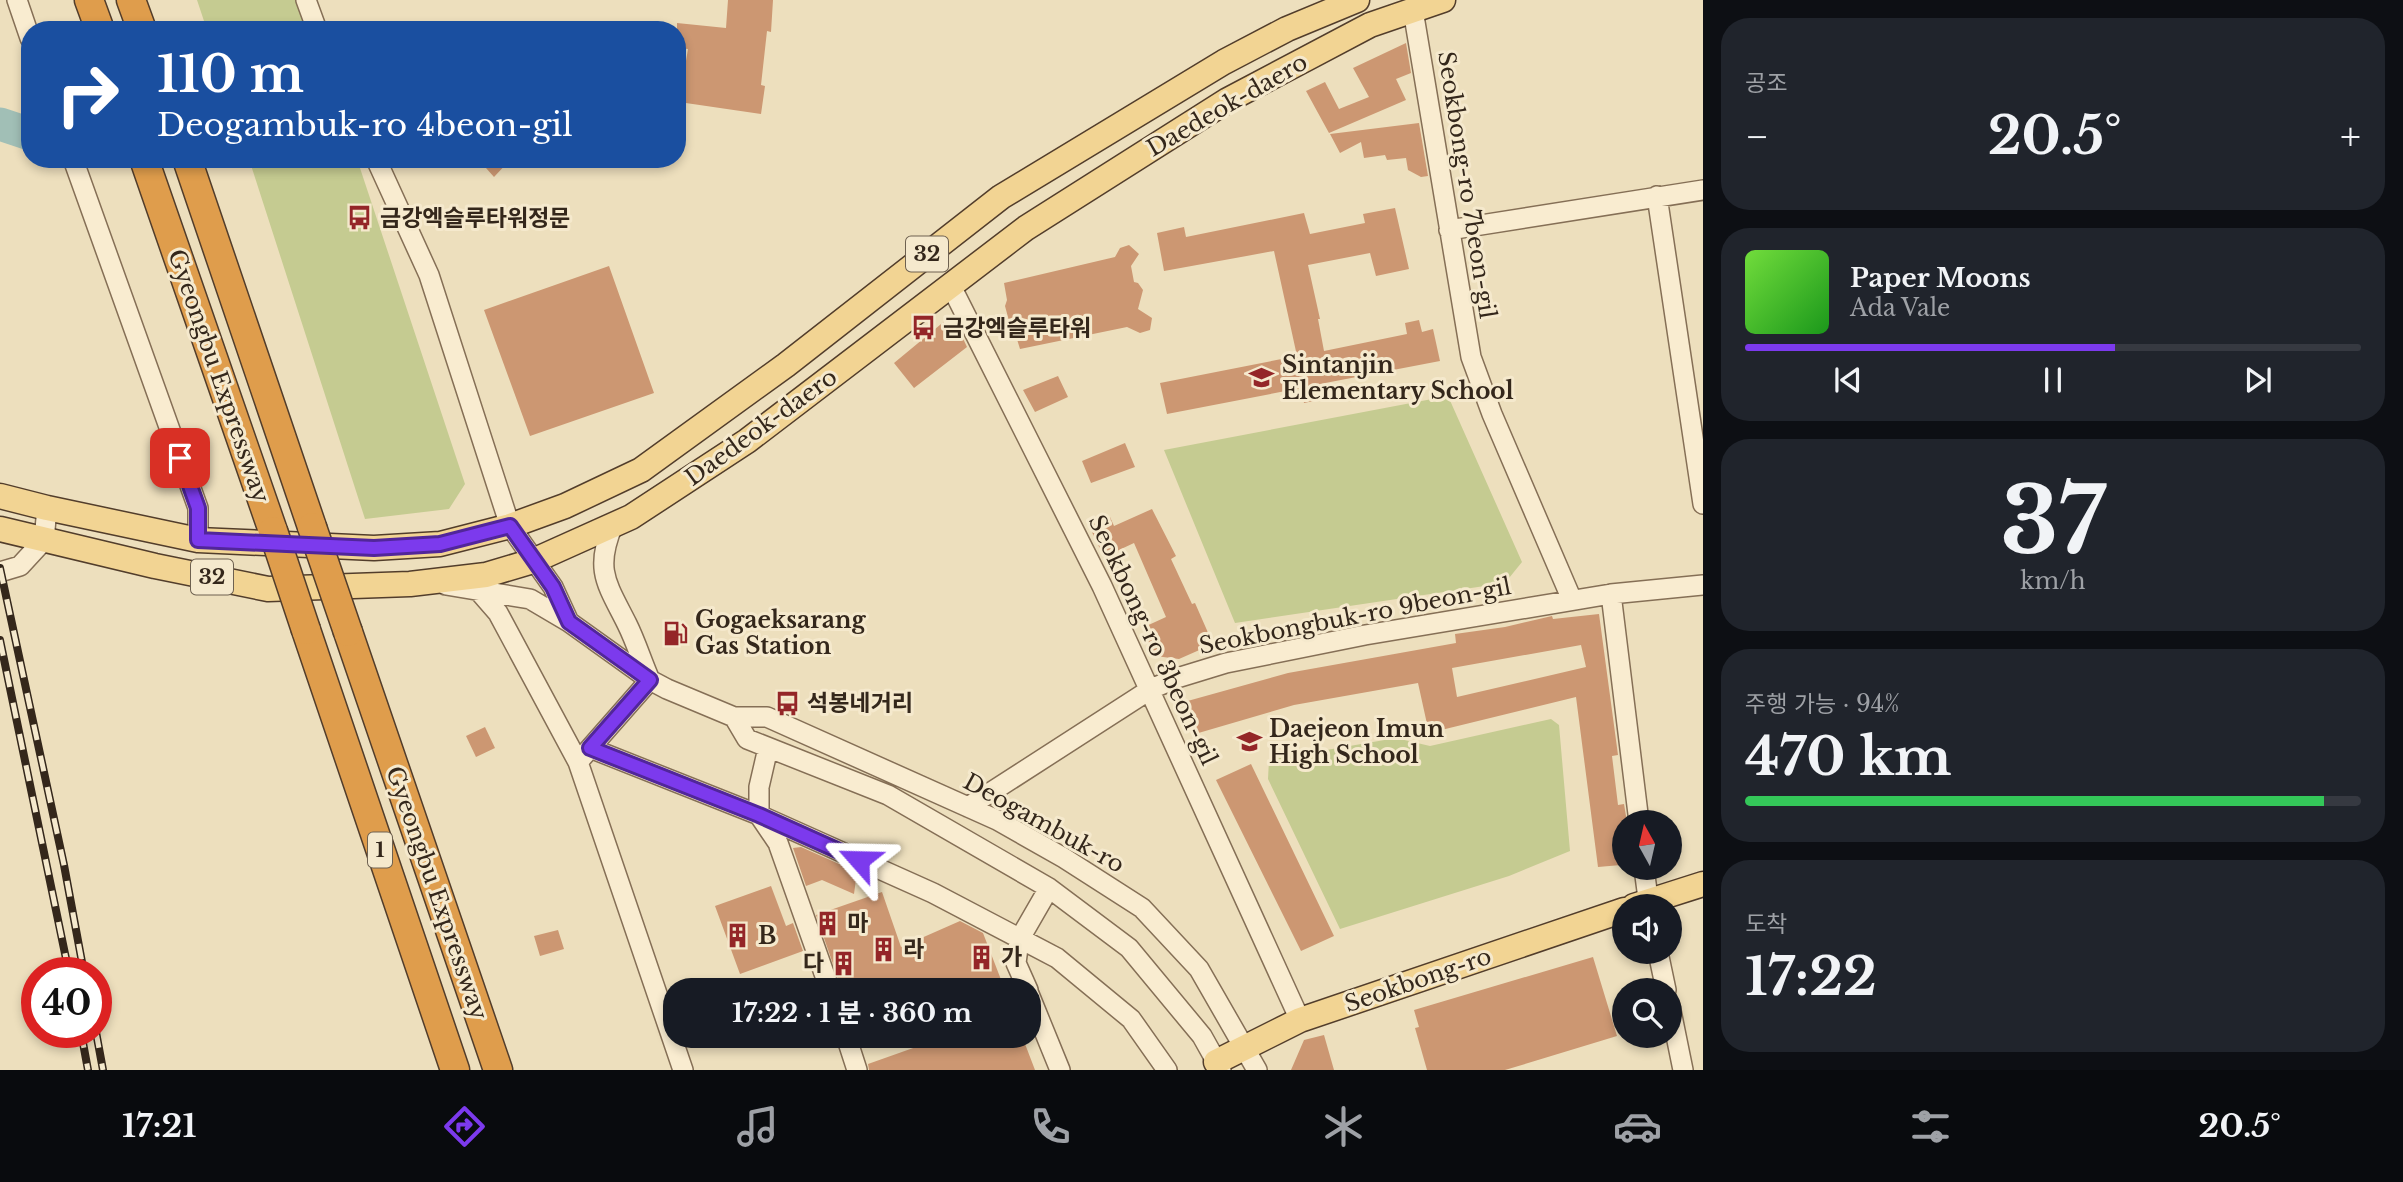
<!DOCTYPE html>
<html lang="ko">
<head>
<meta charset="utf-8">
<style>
  body { margin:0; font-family:"Libre Baskerville","Noto Sans KR",serif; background:#20242c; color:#f1f3f6; height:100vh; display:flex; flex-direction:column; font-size:26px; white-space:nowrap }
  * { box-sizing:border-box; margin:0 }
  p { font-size:23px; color:#9ea1a6 }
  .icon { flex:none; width:38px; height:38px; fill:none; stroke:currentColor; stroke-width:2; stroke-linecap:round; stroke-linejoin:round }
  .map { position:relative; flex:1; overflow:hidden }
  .side { display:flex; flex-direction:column; gap:18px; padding:18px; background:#0d0f14; width:700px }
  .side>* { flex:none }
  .top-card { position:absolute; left:21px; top:21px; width:665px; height:147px; border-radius:28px; box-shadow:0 4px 10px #0003; background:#1a4fa0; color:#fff; overflow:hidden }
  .needle { width:46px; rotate:352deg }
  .controls { position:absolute; left:1612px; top:810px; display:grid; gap:14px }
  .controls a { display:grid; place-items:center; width:70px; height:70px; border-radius:50%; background:#171b24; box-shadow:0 4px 10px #0003; font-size:35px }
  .speed { position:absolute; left:21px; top:957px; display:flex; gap:14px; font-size:35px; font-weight:700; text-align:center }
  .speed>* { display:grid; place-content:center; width:91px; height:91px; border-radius:50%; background:#171b24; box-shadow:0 4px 10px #0003; line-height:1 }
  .speed .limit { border:10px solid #d22; background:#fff; color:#111 }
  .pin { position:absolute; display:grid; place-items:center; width:60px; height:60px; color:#fff; margin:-30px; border-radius:14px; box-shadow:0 4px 10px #0006 }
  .me { position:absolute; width:77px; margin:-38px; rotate:295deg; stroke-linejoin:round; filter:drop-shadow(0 0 5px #0008) }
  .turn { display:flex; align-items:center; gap:24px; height:147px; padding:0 21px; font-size:32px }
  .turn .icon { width:91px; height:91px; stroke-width:2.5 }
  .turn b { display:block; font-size:49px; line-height:60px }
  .big { font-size:52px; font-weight:700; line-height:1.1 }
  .side .tile { flex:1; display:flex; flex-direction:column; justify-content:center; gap:10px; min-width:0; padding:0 24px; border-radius:28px; background:#20242c }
  .side .dial { align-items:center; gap:0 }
  .dial b { font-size:91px; line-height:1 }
  .song { display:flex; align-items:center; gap:21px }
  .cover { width:84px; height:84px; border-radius:10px; background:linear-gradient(135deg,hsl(100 70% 55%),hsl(120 70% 35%)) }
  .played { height:7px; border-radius:4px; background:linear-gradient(90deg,#7c3aed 60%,#363941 60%) }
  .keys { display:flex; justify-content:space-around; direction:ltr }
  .heat { display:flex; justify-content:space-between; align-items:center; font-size:38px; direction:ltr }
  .charge { height:10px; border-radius:5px; background:linear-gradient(90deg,#34c759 94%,#363941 0) }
  .trip { position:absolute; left:663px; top:978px; width:378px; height:70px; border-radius:28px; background:#171b24; box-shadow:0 4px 10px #0003; font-weight:700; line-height:70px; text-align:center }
  .dock { display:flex; height:112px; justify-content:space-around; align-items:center; background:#090b0e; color:#9ea1a6 }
  .dock .icon { width:49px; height:49px }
  .dock .selected { color:#7c3aed }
  .dock b { font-size:32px; color:#f1f3f6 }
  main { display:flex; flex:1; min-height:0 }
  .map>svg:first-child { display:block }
  .green { fill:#c5cb91 }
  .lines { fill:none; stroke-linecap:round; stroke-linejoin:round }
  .river { stroke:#a1bfb6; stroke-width:33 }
  .building { fill:#cc9772; fill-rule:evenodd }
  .minor-casing { stroke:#856f56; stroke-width:22 }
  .major-casing { stroke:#523d2b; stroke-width:27 }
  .highway-casing { stroke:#523d2b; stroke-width:31 }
  .minor { stroke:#f9ecd0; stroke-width:19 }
  .major { stroke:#f2d493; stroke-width:24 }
  .highway { stroke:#df9d4c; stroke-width:28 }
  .rail-casing { stroke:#34271b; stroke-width:8 }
  .rail { stroke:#f5e9cd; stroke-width:5; stroke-dasharray:16; stroke-linecap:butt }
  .highway-bridge-casing { stroke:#523d2b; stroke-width:31; stroke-linecap:butt }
  .highway-bridge { stroke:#df9d4c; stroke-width:28 }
  .route-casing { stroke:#51269a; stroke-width:18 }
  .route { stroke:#7c3aed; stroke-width:12 }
  .labels { text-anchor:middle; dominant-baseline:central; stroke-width:6; stroke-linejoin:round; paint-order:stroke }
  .shield { fill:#f5e9cd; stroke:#6e6150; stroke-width:2 }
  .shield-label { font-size:21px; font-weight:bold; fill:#34271b }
  .street-label { font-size:23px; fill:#34271b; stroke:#f5e9cd }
  .poi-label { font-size:23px; font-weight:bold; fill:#34271b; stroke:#f5e9cd; text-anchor:start }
</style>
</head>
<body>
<main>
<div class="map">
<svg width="1703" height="1070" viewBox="0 0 1703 1070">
  <rect width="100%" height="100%" fill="#eddfbd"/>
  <path class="green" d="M197,0h102l11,30h-103z
    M249,159h108l108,325 -16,25 -84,10z
    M1448,396l74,166 -17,21 -270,40 -71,-173z
    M1551,719l8,6 11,126 -61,25 -169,53 -72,-150 1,-19 127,-22 34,8z"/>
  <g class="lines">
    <path class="river" d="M0,124l30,10"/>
  </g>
  <path class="building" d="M728,0h45l-2,32 -4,-1 -6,54 4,1 -4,28 -82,-12 9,-53 -11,-1v-25l49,5z
    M1406,43l5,30 -15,6 10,21 -77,33 -23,-42 19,-9 14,27 30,-12 -16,-29z
    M1419,123l9,53 -7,1 -13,-7 -2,-12 -19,2 -2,-5 -21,3 -3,-16 -21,11 -10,-19z
    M478,159h33l-17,18z
    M1395,208l14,61 -33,7 -6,-23 -62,12 12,54h-2l6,32 83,-17 -2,-11 14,-3 3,12 11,-3 7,32 -120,23 3,15 -19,4 -3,-15 -134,26 -7,-31 137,-27 -23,-105 -110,20 -7,-38 27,-6 2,10 118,-24 6,21 55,-11 -2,-9z
    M1129,245l10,9 -8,12 3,16 4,1 5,7 -5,19 14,9 -2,12 -10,3 -13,-6 -107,22 -4,-13 -4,-4 -7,-26 2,-6 -3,-17 111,-26 5,-9z
    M609,266l45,127 -124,43 -46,-126z
    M952,315l15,32 -53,41 -20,-25z
    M1058,376l10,21 -33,15 -12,-22z
    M1125,443l10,24 -44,16 -9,-22z
    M1152,509l24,47 -5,3 21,45 3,-1 18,41 -34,15 -24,-3 -13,-28 24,-11 -32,-74 -30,14 -15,-31 21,-9 4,9z
    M1599,614l19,141 -6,1 6,49 6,-1 3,18h-3v37h-3v6l-23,2 -22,-170 -147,36 -11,-50 -124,22 -99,29 -11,-32 104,-29 168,-30 -1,-9 50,-7 47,-11 1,3zM1581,645l5,22 -129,30 -5,-29z
    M485,727l10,21 -19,9 -10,-21z
    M1251,764l83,172 -33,15 -85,-171z
    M801,847l56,25 -3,22 -32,-14 -16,6 -13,-38z
    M771,886l15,40 7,-3 10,28 -63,23 -25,-68z
    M882,892l19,55 59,-26 23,12 22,57h-163l-26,-75z
    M558,930l6,19 -24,7 -6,-20z
    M1593,957l24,79 -112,34h-78l-12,-42 4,-1 -5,-17z
    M1324,1035l10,35h-43l13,-30z
    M947,1036h75l13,34h-166l-1,-6z"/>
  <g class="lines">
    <defs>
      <path id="minor" d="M17,0l13,38
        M306,0l11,30
        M1413,10l58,347 21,57 80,186
        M73,159l125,349v32
        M376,159l53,116 81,251 43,61 16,35
        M1657,196l46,308
        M1449,230l254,-40
        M951,286l151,300 198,434
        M613,525c-19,45 -6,59 14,99 9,18 15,38 23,56
        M0,572l20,-6 24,-26 3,-32
        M446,585l84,14 39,23 81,58 17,9 67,28h33l230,103 67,38 78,50 57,61 58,101
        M478,590l20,23 80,149
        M1611,594l28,228
        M650,680l-72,82 105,308
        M734,717l13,22 141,56 161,93 80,60 73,88 19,34
        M590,748l169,67 174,78 124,65 74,61 36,51
        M768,748l-9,39v28l19,28 52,147
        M968,807l183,-118 26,-11 49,-15 139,-28 246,-41 92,-9
        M1644,868l5,38
        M1658,952l8,38
        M1028,990l-12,-27 3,-23 30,-52
        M1029,994l31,76
        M1670,1006l13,64
        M846,1036l11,34"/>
      <path id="major" d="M0,496l47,12 151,32 176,8 66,-4 70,-18 55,-20 76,-36 145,-105 215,-168 223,-135 63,-33 70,-29
        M0,529l155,37 113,23 142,-5 76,-9 47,-14 98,-44 116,-76 279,-213 202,-128 142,-75 73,-25
        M1634,906l69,-22
        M1216,1062l84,-42 324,-110"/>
      <path id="highway" d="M89,0l11,30
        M131,0l11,30
        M144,159l129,372
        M187,159l125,368
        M306,630l149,440
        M348,632l150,438"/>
    </defs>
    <use href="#minor" class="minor-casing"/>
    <use href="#major" class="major-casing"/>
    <use href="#highway" class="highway-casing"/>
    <use href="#minor" class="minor"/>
    <use href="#major" class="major"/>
    <use href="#highway" class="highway"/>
    <defs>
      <path id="rail" d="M0,568l64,297 20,108
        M0,640l69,333
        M81,1032l7,38
        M96,1032l7,38"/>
    </defs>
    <use href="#rail" class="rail-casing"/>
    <use href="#rail" class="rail"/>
    <defs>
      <path id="highway-bridge" d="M312,527l36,105
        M273,531l33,99"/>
    </defs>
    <use href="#highway-bridge" class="highway-bridge-casing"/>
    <use href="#highway-bridge" class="highway-bridge"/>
  </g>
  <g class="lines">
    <defs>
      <path id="route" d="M180,458l18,50v32l176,8 66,-4 70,-18 43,61 16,35 81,58 -60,68 169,67 100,45"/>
    </defs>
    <use href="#route" class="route-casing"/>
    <use href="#route" class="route"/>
  </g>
  <defs>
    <symbol id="bus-bare" viewBox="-9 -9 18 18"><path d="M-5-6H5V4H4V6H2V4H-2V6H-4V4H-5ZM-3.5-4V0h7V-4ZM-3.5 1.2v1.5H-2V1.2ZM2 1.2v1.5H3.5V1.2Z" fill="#942628" stroke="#f5e9cd" stroke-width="2.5" paint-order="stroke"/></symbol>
    <symbol id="school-bare" viewBox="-9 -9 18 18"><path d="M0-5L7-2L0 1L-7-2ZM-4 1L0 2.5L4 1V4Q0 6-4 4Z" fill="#942628" stroke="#f5e9cd" stroke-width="2.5" paint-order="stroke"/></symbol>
    <symbol id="fuel-bare" viewBox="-9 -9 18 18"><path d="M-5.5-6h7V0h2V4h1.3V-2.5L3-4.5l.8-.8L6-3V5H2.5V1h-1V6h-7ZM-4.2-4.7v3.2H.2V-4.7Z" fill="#942628" stroke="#f5e9cd" stroke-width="2.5" paint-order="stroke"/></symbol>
    <symbol id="building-bare" viewBox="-9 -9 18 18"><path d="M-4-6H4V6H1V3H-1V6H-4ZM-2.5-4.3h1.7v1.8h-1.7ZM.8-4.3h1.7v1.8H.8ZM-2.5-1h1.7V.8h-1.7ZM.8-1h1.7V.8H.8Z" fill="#942628" stroke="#f5e9cd" stroke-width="2.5" paint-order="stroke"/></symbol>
  </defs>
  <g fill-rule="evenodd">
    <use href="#bus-bare" x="342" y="200" width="35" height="35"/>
    <use href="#bus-bare" x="906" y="310" width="35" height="35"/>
    <use href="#school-bare" x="1244" y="360" width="35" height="35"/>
    <use href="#fuel-bare" x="658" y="616" width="35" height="35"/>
    <use href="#bus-bare" x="770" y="686" width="35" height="35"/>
    <use href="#school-bare" x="1232" y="724" width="35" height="35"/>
    <use href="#building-bare" x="810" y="906" width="35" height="35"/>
    <use href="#building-bare" x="720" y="918" width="35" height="35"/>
    <use href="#building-bare" x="866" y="932" width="35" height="35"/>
    <use href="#building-bare" x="964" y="940" width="35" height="35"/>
    <use href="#building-bare" x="826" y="946" width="35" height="35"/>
  </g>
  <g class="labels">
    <g class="shield">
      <rect x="906" y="236.5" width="42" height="35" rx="5"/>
      <rect x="191" y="559.5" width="42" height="35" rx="5"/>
      <rect x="368" y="832.5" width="24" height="35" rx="5"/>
    </g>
    <g class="shield-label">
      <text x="927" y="254">32</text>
      <text x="212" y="577">32</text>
      <text x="380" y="850">1</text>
    </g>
    <g class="street-label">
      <text transform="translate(1227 105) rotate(-30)">Daedeok-daero</text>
      <text transform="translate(1467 185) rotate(81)">Seokbong-ro 7beon-gil</text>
      <text transform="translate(219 376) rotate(71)">Gyeongbu Expressway</text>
      <text transform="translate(761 427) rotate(-36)">Daedeok-daero</text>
      <text transform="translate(1355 616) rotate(-11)">Seokbongbuk-ro 9beon-gil</text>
      <text transform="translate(1153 640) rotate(65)">Seokbong-ro 3beon-gil</text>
      <text transform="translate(1044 823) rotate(29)">Deogambuk-ro</text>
      <text transform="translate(437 893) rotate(71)">Gyeongbu Expressway</text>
      <text transform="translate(1418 980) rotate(-19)">Seokbong-ro</text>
    </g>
    <g class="poi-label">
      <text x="380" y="218">금강엑슬루타워정문</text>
      <text x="943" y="328">금강엑슬루타워</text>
      <text x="1282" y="365">Sintanjin<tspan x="1282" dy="26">Elementary School</tspan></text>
      <text x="695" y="620">Gogaeksarang<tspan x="695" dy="26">Gas Station</tspan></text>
      <text x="807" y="703">석봉네거리</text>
      <text x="1269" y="729">Daejeon Imun<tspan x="1269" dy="26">High School</tspan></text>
      <text x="847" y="923">마</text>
      <text x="758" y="936">B</text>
      <text x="903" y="949">라</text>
      <text x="1001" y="957">가</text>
      <text x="824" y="963" text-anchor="end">다</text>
    </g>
  </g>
</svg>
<div class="controls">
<a><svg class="needle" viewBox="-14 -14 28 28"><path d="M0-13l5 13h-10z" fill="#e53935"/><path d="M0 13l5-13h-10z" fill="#9ea1a6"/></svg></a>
<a><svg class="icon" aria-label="sound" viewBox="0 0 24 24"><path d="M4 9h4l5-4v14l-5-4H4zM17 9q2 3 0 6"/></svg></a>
<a><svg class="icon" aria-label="search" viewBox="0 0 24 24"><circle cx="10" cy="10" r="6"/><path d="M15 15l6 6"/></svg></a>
</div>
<div class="speed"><div class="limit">40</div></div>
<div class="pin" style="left:180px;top:458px;background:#d93025"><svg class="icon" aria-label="arrive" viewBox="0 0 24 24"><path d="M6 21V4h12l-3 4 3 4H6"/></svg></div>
<svg class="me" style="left:859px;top:860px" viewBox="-20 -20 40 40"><path d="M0-17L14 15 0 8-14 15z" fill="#7c3aed" stroke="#fff" stroke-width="4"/></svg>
<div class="trip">17:22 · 1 분 · 360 m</div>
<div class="top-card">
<div class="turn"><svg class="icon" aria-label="right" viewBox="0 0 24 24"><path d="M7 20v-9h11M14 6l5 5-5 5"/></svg><div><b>110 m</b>Deogambuk-ro 4beon-gil</div></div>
</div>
</div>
<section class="side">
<div class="tile"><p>공조</p>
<div class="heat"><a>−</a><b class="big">20.5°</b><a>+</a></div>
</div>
<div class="tile">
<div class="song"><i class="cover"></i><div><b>Paper Moons</b><p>Ada Vale</p></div></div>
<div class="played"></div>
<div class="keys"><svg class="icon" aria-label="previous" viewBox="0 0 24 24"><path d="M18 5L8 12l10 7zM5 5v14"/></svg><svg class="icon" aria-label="pause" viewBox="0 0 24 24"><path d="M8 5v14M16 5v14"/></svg><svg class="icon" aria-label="next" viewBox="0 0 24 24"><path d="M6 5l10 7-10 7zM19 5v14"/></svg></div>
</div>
<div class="tile dial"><b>37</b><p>km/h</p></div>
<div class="tile"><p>주행 가능 · 94%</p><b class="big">470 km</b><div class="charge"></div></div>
<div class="tile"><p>도착</p><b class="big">17:22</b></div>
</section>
</main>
<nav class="dock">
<b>17:21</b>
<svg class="icon selected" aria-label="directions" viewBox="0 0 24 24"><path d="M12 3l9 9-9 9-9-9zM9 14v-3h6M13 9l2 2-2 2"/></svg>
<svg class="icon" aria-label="music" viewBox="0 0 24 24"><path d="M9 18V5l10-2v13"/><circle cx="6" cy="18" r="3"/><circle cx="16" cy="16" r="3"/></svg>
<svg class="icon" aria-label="phone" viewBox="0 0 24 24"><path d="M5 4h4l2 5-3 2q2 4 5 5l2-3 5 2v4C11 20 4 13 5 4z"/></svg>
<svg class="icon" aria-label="climate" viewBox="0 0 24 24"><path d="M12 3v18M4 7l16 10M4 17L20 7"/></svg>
<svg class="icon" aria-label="car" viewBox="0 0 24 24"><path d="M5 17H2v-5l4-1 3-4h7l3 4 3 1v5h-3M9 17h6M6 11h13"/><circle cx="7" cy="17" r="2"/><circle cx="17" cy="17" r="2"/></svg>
<svg class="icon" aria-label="filters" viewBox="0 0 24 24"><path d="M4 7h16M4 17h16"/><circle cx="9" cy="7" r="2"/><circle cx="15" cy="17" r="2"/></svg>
<b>20.5°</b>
</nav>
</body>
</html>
